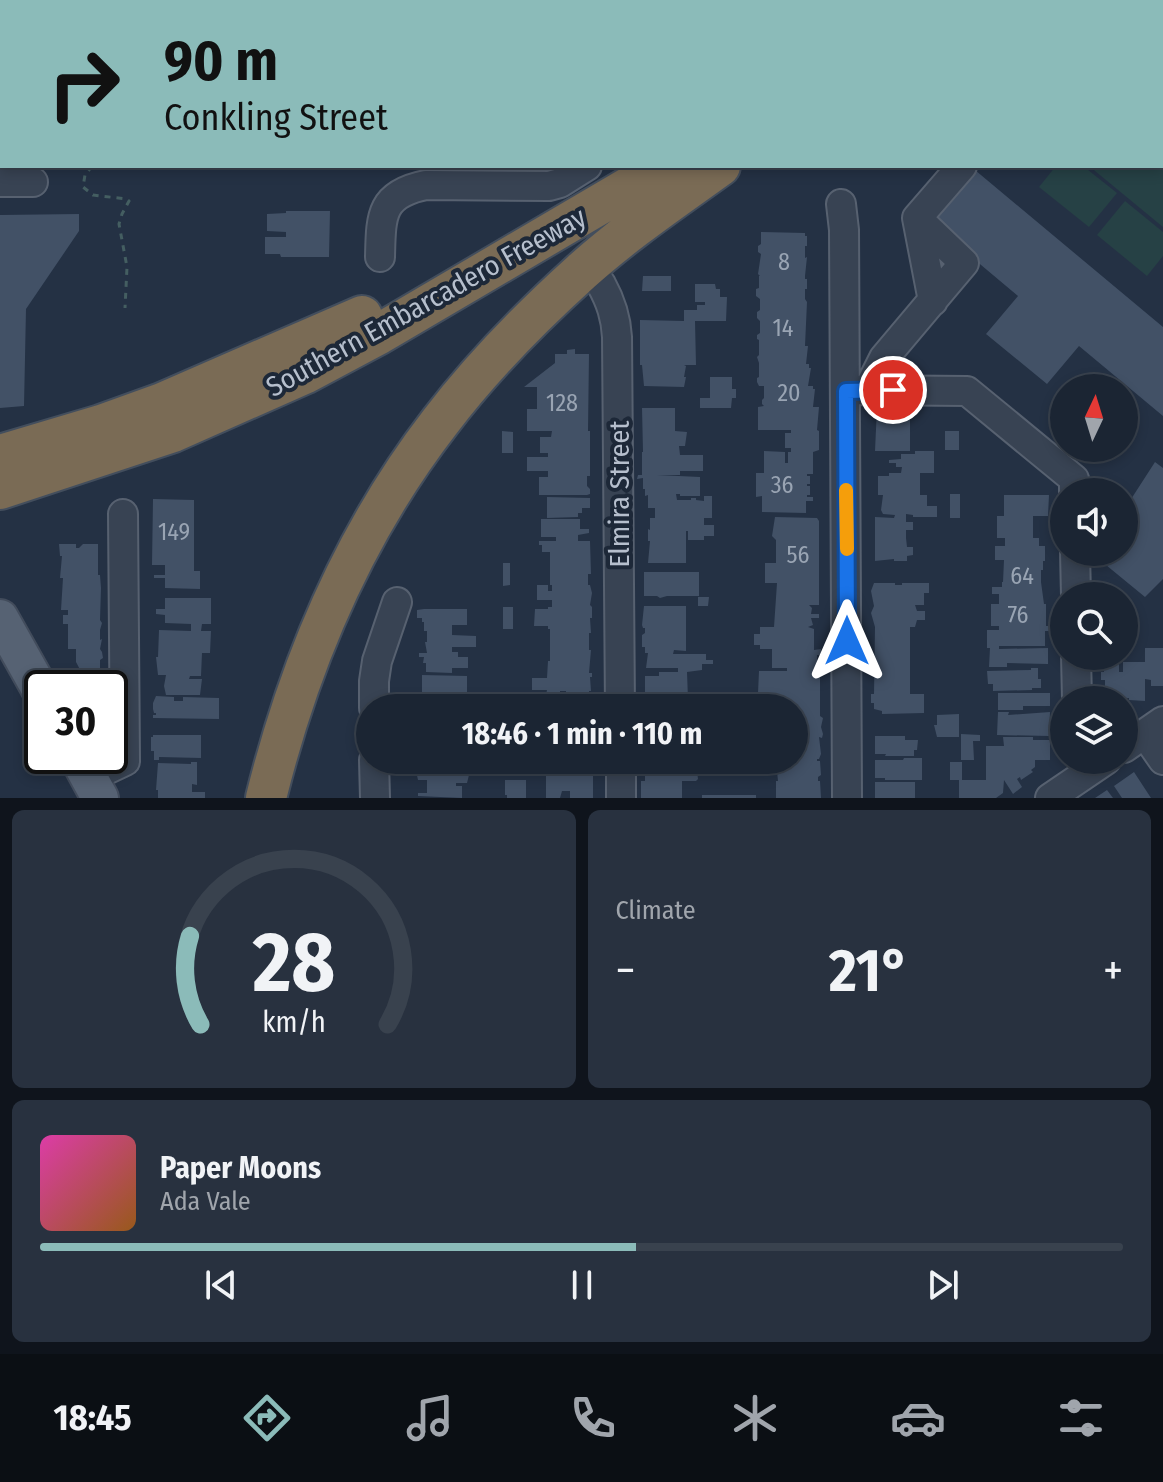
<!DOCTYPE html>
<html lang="en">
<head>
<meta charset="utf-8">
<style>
  body { margin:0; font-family:"Fira Sans Condensed",sans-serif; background:#28313f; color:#f1f3f6; height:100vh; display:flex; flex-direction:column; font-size:30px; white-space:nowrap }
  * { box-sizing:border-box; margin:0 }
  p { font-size:26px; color:#a0a5ac }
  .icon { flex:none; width:44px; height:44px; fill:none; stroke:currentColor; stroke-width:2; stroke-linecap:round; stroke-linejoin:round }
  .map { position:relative; height:798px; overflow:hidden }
  .side { display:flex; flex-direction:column; gap:12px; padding:12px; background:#0f141c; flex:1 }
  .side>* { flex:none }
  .top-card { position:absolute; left:0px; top:0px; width:1164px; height:168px; box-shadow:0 4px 12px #0003,0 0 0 2px #39424e; background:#8bbbb9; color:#111; overflow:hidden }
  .needle { width:52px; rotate:4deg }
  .controls { position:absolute; left:1050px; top:374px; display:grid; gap:16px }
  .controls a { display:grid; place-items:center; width:88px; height:88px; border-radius:50%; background:#1b2533; box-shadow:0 4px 12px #0003,0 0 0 2px #39424e; font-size:40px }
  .speed { position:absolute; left:24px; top:670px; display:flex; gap:16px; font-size:40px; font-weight:700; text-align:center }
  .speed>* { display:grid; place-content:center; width:104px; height:104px; border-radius:50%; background:#1b2533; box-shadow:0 4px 12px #0003,0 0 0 2px #39424e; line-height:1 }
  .speed .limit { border:4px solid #111; border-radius:12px; background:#fff; color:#111 }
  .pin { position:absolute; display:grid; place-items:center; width:68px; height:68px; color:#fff; margin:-34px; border:4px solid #fff; border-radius:50%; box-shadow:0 2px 8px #0007 }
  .me { position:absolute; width:88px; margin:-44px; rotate:0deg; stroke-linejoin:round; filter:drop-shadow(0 0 6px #0008) }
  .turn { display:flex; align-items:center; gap:28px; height:168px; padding:0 32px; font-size:36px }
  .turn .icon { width:104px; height:104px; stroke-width:2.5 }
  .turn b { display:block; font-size:56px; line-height:68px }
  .big { font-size:60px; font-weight:700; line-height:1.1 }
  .side .widget { flex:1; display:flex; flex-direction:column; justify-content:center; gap:12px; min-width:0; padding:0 28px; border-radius:12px; background:#28313f }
  .side .dial { align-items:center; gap:0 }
  .dial svg { height:208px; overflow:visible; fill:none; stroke:#39424e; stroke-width:7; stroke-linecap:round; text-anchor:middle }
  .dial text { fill:#f1f3f6; stroke:none }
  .song { display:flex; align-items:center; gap:24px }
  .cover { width:96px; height:96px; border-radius:12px; background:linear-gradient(135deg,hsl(320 70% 55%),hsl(30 70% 35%)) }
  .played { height:8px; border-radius:4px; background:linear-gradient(90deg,#8bbbb9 55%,#39424e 55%) }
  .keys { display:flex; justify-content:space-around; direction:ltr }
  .heat { display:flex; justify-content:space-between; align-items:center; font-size:44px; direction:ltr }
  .side .tiles { flex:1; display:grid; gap:12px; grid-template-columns:1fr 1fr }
  .widget:last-child { grid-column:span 2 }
  .trip { position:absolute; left:356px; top:694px; width:452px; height:80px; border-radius:40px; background:#1b2533; box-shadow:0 4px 12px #0003,0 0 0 2px #39424e; font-weight:700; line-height:80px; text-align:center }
  .dock { display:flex; height:128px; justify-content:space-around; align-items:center; background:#0b0f14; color:#a0a5ac }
  .dock .icon { width:56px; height:56px }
  .dock .selected { color:#8bbbb9 }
  .dock b { font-size:36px; color:#f1f3f6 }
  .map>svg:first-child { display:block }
  .green { fill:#264145 }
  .building { fill:#425166 }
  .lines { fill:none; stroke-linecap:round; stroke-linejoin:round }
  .minor-casing { stroke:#576170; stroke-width:32 }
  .major-casing { stroke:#424c5c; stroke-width:40 }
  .highway-casing { stroke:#434e5d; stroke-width:44 }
  .path { stroke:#445e61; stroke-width:3; stroke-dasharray:6 6; stroke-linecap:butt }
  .minor { stroke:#384353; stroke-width:28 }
  .major { stroke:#566273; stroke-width:36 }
  .highway { stroke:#7a6b55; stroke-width:40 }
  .route-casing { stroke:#114b97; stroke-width:20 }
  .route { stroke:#1a73e8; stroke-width:14 }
  .slow { stroke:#f59e0b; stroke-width:14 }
  .labels { text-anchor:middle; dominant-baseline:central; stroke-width:8; stroke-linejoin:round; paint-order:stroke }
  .number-label { font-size:24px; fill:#99a4b3 }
  .street-label { font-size:28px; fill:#b6bfcd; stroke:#1d2838 }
</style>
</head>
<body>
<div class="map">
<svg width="1163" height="798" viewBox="0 0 1163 798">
  <rect width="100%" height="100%" fill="#243144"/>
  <path class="green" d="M1162,65h1v162l-74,-61h73z
    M1056,166h27l34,27 -28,34 -50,-40z
    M1125,201l38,31v24l-16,20 -50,-41z"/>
  <path class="building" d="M975,170l188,157v89l-84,-70 -32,38 -61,-50 32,-38 -87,-73z
    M286,211h44l-1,46h-48l-1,-3h-15v-17h21v-5l-19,-1v-17l19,-1z
    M79,214v17l-53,78 -2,97 -24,2v-193z
    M761,232l44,1v3h2v10h-2v12l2,-1 -2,19v3h2v10h-2v10l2,3 -2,44h3l-2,18h3v4h2l-3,18h5v3h2l-2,18h6l-2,23 2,1v19l-6,2v22h-6v2h3v8h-3v2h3v9h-3v2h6v4h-7v12l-44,-1v-16l-6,1v-24h8v-22l21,1v11h3v-11h3v-4h-6v-15h6v-3h-33v-23l6,-1 -2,-2v-4l2,-2v-12h-5l-2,-4v-4l2,-1v-14l-2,-6 2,-2v-15l-2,-1v-4l3,-2v-12l-3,-3v-6l3,-2v-11l-4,-3v-7l3,-1v-12h1l-2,-2 3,-20 -3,-2v-6l3,-2z
    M643,276h28v15h-29z
    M695,284h20l1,5h4v8h7l-1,24h-31l1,44h-12l2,1 -2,11h2l-2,10 -40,-1 -2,-21h-2v-45l44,1v-11h13v-5h8v-3h-10z
    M575,349v5h14l-1,77h2v45h-3v10l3,3v5l-3,1h-48v-18h9v-6h-21v-14h21v-4h-8v-16h11l1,-6h-25v-22h10v-22h-13l31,-24v-9h12v-4z
    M710,377h22v12h4v9h-4l-1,10h-31v-10h10z
    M877,407h33v44h-35z
    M642,408h33v23l12,1 -2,14h-6l1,9h23v16h-23v4h-23l43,2v19h-20v-2h-4l1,6h14v-2h5v2l8,1v-5h8v22h-8v7h10v11h-10v4h-16v-9h-2v32h-38l2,-22h-2v-12l2,1v-12h5v-10h-7v-13l-3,1v-7h-2v-11l-6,1 1,-4h4v-23h1z
    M502,431l11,1v21h-11z
    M945,431h14v19h-14z
    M915,451h19v22h-14v22h7v11h10v11h-24v-2l-7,-1v8h7v8h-7v8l1,9h6v8l-6,1v5h-13v-2l-19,2v-44l19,1 1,-3 -12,-1 -2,-4 2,-15h-5v-19h11v-3h12l1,-6h-6v-4h-7v-3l12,-1v-5h14z
    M1155,462l8,6v111l-18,18 -50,-41 2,-4h27v-42z
    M950,494h10v24h-10z
    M1004,495h45l-1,21h-15v22h6v8h6v15h-2v9h-2v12l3,22h2v22h3v5h-4v15h-46v3l49,-1v16l-41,-1v4h-18l1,-19h-3v-18h12v-4h-8v-22h8v-10h-7v-7h10v-5h1l1,-22h-9v-14h10v-8h-8v-22h7z
    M547,497l43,1v10h-8v5h-4v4l-31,1z
    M153,499l41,1v71h6v18l-35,-1v-10h-11v-3h11v-10h-13z
    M775,517l42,1 2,3v84h-10l3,3 -1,6h8v4h-8l2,7 -5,2 6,2v21l7,-1v6h-4v16h3v45l3,2 -2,9 2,7 -1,4 -3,-1 2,17 -2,5h-2v2h3l1,14 -3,2v4h2l1,17h-45v-17h2l-2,-20 20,-2v-3h-2v-19h6v-2h-6v-27h-23l1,-15h-14l1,-22h28v-3h-15v-19h-12v-4h-6v-11h6v-7h14l3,-44h-12v-20h11v-23l-4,-4z
    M541,519h39v10h9v4l-11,2v6h12l1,33h-3v11h2l2,8 -2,12 2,2v11h-2l1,15h-2v17h2l-2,23h3v4h-2l1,14h-2v3h-2v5l5,-1v5h-5v5h-52v-10h25v-3h6v-4h-6v4h-14l1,-5h-15v-12h15l1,-17h2v-32h-2v-3h-14l1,-17h13v-2h4v-7h-15v-15h11v6h4v-6h-2v-33h-8v-7h-3v-4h17v-4h-15z
    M59,544h17v4h3l4,-4h15v31h2l1,13 -1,32 2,3 -2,7v10l2,-1 -2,10 2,3 1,6 -3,2v10l3,3 -1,12 -11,2v-2h-3l-12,-23v-13h-8v-25h-5v-9h5v-5h-7l2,-32h-3l2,-22h-2z
    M503,563h7v22l-7,1z
    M644,572h55v24h-32l-7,2 -3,-2h-13z
    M874,583h21v2h7v-2h27v10h-5v12h-9l2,6h8v9h-8l-2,7h-5v67h14v19l-42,1v-3l-8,-2v-6h-3v-9h3l1,-67 -4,-14 3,-7 -3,-15z
    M698,597h11l-1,9h-10z
    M165,598h46v26h-9l-1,7h10l-1,22h-8l-1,23h-11l-1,3h13l-2,16h-34l-2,-9 2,-11h-8l-2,-18h2l1,-27 32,1v-7l-26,-1v-8l-9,-1v-5h9z
    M644,606h42v45l-12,-1 -1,4h33v6h7v4h-11v6l-15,2 1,27h10v9h-53v-10h13v-4h-13v-18h14v-4h19v-4h-32l2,-15h-3v-6h-3v-12l3,-2v-5h-2l-1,-3z
    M503,607h10v22h-10z
    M424,609h43v16h-15v10l24,1v11h-24v5h6v5h10v11h-16v5l-26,-1v-9h-3l1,-6h-5v-4h8l-2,-11h2v-11h-3v-9h-2v-4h-5v-8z
    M1145,648h18v38h-12v-6l-6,-1v22l-16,-1v-2h-6v2h-22v-10h4v-10h-4v-8h3v-10h15v10h4v-10h22z
    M1031,668h7v11h3v9h-9v2l-39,1v-7h-5l-1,-13 44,-1z
    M422,675l45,1v32h-20v-6h-25z
    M998,693h52v13h-27v4h-25z
    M156,696l18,1v4h9v-4l36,1v21l-66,-1v-3h3v-2h-2l-1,-4v-6z
    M998,712h11l-1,3 42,-3 -1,24 -52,-1z
    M959,714v23h-22l-3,-12h3v-10z
    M961,734l19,1v6h-7l1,19h-13z
    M153,735h48v23l-42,-1v3h-5v-9h-3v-14h2z
    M875,736h30v4h13l-1,10h-3v6h-29l1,-2h-11z
    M1003,737h30v3h17v20h-15v7l-4,3 2,2 -12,8 -1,-3 -3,2 5,8 -9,7 -9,-14 -1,13 -7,5h-37v-18h27v-34h18z
    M904,758h18v22h-37v-2h-10v-18h28z
    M418,760h47l7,2v5h-5l2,8 -2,8h-11v3h6v12l-44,-2v-3h9v-13h-9l-2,-9 2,-3z
    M546,760h47v38h-23v-7h-8l-2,7h-14z
    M645,760h51l2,19 -2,2h-14v17h-41v-17h4z
    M191,762h6v23l-5,-1v8h13v6h-47v-8h-2l2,-27 33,1z
    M950,762h12v18h-12z
    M1134,772l17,26h-29l-8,-12z
    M505,780h21v18h-19v-3h-2z
    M875,782h40v16h-40z
    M1107,790l6,8h-18z
    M702,795h54v3h-54z"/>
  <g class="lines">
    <defs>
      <path id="minor" d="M369,0v2
        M616,0v2
        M129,2v-2
        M0,182h33
        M841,204l3,26 3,568
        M917,218l16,83
        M380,257c1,-41 0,-63 46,-72l123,1 11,-3 27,-17
        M601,284c10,18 15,33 16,53l3,371
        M852,390l115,1 107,88v13
        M868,390l16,-32 80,-95 -47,-45 45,-52
        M1075,552l1,44
        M1076,656l1,44
        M374,708v-27l3,-20 20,-59
        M1145,734l18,26
        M1124,748l39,-27
        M374,760l1,38
        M621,760v38
        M89,778l36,-17 -2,-247
        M1050,798l56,-38"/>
      <path id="major" d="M0,618l42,75
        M77,756l23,42"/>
      <path id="highway" d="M885,2l3,-2
        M946,2l3,-2
        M0,455l101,-30 61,-22 200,-87
        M0,489l173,-57 131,-58 75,-40 286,-168
        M266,798c33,-134 89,-266 174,-376 41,-54 90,-104 141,-150 43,-39 92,-72 139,-106"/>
    </defs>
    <use href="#minor" class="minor-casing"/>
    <use href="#major" class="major-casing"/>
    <use href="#highway" class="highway-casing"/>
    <path class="path" d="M92,166l-7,9 -2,12 10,8 33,4 3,2 -7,13 -3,10 8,43 -2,41"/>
    <use href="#minor" class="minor"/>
    <use href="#major" class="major"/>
    <use href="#highway" class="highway"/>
  </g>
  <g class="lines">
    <defs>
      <path id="route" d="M847,641l-1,-250 47,-1"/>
    </defs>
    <use href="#route" class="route-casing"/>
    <use href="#route" class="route"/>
    <path class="slow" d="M846,490l1,59"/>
  </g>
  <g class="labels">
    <g class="number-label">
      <text x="784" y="262">8</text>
      <text x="783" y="328">14</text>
      <text x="789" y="393">20</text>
      <text x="562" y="403">128</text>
      <text x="782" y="485">36</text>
      <text x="174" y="532">149</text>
      <text x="798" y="555">56</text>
      <text x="1022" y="576">64</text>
      <text x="1018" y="615">76</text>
    </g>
    <g class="street-label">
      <text transform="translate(426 302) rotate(-29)">Southern Embarcadero Freeway</text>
      <text transform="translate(619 494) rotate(-90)">Elmira Street</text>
    </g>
  </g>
</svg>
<div class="controls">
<a><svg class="needle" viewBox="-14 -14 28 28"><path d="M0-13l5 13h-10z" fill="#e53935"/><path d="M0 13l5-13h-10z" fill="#a0a5ac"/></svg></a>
<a><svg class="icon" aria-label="sound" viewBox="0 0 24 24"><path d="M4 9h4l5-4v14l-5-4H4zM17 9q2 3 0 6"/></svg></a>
<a><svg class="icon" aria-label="search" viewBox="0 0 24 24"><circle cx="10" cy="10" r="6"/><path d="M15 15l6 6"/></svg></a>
<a><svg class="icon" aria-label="layers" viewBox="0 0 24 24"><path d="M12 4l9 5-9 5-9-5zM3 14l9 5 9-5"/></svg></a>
</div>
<div class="speed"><div class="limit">30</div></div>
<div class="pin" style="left:893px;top:390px;background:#d93025"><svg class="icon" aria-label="arrive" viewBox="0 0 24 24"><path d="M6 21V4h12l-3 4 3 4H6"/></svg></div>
<svg class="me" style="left:847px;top:641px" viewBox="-20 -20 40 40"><path d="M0-17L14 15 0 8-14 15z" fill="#1a73e8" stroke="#fff" stroke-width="4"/></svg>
<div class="trip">18:46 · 1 min · 110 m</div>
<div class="top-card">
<div class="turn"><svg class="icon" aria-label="right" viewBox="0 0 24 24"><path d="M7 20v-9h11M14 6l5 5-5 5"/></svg><div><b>90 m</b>Conkling Street</div></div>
</div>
</div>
<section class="side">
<div class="tiles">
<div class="widget dial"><svg viewBox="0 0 100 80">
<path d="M14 69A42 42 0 1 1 86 69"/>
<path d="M14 69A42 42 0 0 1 10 35" stroke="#8bbbb9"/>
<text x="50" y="56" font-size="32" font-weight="700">28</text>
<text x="50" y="72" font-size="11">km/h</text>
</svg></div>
<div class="widget"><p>Climate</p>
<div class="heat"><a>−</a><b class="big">21°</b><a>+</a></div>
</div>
<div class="widget">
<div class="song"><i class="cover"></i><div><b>Paper Moons</b><p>Ada Vale</p></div></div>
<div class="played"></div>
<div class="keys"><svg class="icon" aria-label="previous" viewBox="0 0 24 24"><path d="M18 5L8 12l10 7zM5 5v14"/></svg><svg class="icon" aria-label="pause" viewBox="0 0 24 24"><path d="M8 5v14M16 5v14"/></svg><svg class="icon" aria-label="next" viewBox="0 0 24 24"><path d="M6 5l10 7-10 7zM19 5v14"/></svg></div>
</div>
</div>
</section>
<nav class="dock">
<b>18:45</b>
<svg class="icon selected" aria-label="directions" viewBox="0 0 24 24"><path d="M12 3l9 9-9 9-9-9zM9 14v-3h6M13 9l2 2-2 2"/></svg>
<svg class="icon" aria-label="music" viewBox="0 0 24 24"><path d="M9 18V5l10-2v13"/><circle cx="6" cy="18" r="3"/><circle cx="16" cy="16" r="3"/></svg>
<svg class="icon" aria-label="phone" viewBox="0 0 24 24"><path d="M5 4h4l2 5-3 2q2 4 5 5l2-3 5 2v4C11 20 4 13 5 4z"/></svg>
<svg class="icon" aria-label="climate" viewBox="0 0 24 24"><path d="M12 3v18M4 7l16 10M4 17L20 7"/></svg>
<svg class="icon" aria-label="car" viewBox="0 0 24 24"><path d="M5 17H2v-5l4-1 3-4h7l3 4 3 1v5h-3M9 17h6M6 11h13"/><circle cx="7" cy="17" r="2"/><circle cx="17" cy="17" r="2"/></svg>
<svg class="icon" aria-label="filters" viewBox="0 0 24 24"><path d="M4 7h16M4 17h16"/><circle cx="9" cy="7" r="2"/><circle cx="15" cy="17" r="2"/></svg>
</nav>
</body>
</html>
